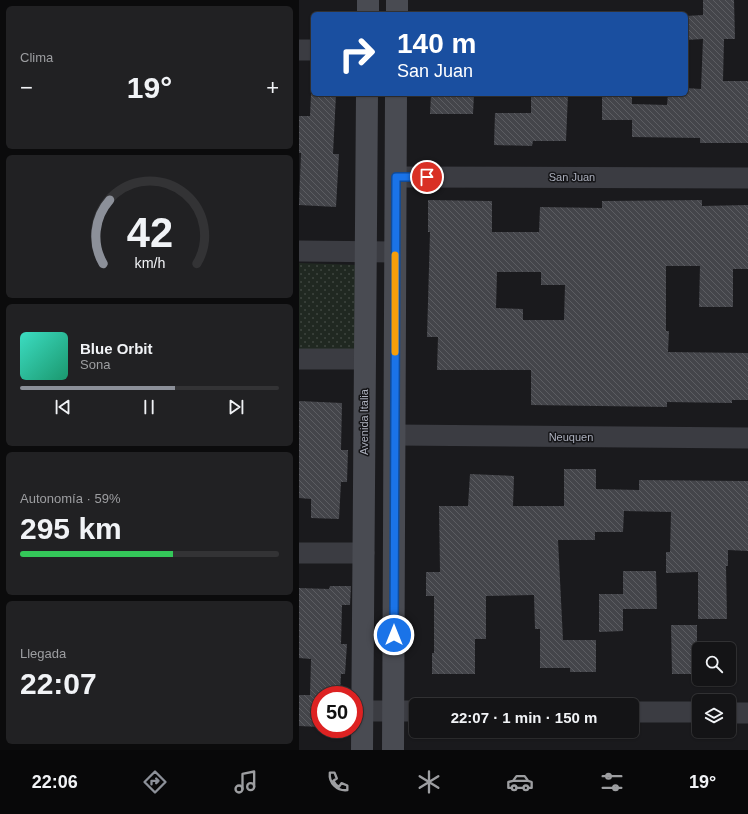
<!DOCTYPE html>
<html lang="es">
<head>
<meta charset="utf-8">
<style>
  body { margin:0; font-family:Arial,sans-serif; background:#212123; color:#f1f3f6; height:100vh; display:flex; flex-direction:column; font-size:15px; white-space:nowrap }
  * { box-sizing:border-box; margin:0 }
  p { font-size:13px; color:#9d9ea1 }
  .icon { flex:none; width:22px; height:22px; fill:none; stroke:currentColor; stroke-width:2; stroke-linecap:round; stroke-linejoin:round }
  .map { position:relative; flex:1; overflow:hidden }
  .drawer { display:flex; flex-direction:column; gap:6px; padding:6px; background:#0b0b0c; width:299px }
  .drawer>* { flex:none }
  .guide { position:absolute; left:12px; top:12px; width:377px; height:84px; border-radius:6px; box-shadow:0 1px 3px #0004,0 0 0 1px #333335; background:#1a4fa0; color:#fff; overflow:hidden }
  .tools { position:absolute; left:393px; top:642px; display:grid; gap:8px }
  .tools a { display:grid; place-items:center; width:44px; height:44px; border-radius:6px; background:#141416; box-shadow:0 1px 3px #0004,0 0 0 1px #333335; font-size:20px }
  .speed { position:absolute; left:12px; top:686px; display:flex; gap:8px; font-size:20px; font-weight:700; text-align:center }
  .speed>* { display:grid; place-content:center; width:52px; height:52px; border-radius:50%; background:#141416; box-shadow:0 1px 3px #0004,0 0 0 1px #333335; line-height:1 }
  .speed .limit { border:6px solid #d22; background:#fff; color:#111 }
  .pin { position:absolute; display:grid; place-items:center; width:34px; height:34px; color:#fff; margin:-17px; border:2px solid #fff; border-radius:50%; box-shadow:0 1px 4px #0007 }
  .me { position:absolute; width:44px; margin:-22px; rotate:0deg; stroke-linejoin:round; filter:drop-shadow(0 0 3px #0008) }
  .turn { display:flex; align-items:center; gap:14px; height:84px; padding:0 20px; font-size:18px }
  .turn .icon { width:52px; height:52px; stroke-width:2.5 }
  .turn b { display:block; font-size:28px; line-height:34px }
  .big { font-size:30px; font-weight:600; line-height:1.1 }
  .drawer .widget { flex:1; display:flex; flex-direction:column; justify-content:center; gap:6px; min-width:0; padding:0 14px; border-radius:6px; background:#212123 }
  .drawer .dial { align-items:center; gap:0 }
  .dial svg { height:104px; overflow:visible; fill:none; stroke:#333335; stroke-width:7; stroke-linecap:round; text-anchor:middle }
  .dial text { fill:#f1f3f6; stroke:none }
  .song { display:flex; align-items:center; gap:12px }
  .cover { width:48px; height:48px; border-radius:6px; background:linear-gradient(135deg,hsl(170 70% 55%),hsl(160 70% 35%)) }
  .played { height:4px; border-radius:2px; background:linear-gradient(90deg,#8c9099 60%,#333335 60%) }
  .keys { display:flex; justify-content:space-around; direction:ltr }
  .heat { display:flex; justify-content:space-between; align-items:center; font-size:22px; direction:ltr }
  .charge { height:6px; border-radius:3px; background:linear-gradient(90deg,#34c759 59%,#333335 0) }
  .trip { position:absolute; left:110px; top:698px; width:230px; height:40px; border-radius:6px; background:#141416; box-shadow:0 1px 3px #0004,0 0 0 1px #333335; font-weight:600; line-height:40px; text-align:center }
  .dock { display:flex; height:64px; justify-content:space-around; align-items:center; background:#080809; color:#9d9ea1 }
  .dock .icon { width:28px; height:28px }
  .dock .selected { color:#8c9099 }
  .dock b { font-size:18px; color:#f1f3f6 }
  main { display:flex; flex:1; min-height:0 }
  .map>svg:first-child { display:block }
  .grass { fill:url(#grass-dots) }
  .building { fill:url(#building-back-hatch); fill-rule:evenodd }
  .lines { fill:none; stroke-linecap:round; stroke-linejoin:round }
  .street { stroke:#3b3c42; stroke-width:21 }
  .secondary { stroke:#494b52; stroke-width:22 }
  .route-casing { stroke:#114b97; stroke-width:10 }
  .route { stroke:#1a73e8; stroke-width:7 }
  .slow { stroke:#f59e0b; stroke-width:7 }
  .labels { text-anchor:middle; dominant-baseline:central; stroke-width:3; stroke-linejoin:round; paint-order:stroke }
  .street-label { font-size:11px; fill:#acb0bd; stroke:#151518 }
</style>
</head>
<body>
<main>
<section class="drawer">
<div class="widget"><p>Clima</p>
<div class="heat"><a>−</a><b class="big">19°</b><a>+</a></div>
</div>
<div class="widget dial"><svg viewBox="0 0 100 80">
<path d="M14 69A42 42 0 1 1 86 69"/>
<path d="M14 69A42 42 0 0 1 19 20" stroke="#8c9099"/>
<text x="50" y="56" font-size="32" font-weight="700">42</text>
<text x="50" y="72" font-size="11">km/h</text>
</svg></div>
<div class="widget">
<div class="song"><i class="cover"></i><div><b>Blue Orbit</b><p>Sona</p></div></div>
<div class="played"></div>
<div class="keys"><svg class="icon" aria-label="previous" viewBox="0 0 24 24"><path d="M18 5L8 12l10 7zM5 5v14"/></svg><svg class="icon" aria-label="pause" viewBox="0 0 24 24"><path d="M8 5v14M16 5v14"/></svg><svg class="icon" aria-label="next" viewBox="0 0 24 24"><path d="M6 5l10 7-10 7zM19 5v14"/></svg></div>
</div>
<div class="widget"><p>Autonomía · 59%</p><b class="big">295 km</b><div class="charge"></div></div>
<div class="widget"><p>Llegada</p><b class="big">22:07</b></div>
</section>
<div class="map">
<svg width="449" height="750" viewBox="0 0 449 750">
  <defs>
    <pattern id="grass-dots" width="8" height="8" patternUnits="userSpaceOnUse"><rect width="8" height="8" fill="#202821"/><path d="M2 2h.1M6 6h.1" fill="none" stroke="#3e453f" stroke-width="1.8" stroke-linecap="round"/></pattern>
    <pattern id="building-back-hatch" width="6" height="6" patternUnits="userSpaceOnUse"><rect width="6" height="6" fill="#44454a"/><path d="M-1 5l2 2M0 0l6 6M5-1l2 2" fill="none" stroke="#5c5d62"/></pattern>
  </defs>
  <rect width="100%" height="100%" fill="#1a1a1d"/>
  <path class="grass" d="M0,263l59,2 -3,84h-56z"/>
  <path class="building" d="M404,0h31l1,39h-11l-1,42h25v62h-48v-5l-68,-1v-33l35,1 1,-11h18v-6l15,1 2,-50 -17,1v-24l17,-1z
    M12,94h25l-3,60h6l-3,53 -37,-2 2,-52h-2v-37h11z
    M132,94h43l-1,20h-43z
    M232,94h37l-2,47h-33l-1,5 -38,-1 1,-32h36z
    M303,94h30v26h-30z
    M129,200l64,1v31h47l1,-25 62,1v-7l100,-1v6l46,-1v64h-15v38h-34l1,-41h-34v65h3l-1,21 80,1v47h-16v3l-65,-1v5l-136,-2v-35h-94l1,-33h-11l3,-105h-2zM198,272h44v13h24l-1,35h-41v-11l-27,-1z
    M0,401l43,2 -1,47h7l-1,32h-6l-2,37 -28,-1v-19l-12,-1z
    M265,469h32v20l43,1v-10l109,1v70l-20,-1v16h-2l1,53h-29v-47l-32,1v-21h4l1,-40 -47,-1 -1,21h-28v8h-37l5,100h33v32h-26v-4h-30v-39h-5l-1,-34 -48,1v43h-11v35h-43v-21h2v-57h-8v-24h14l-1,-66h29l2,-32 44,2 -1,30h51z
    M324,571h33l1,38h-34v22l-24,1v-38h24z
    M31,586h21l-1,19h-8l-1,39h6l-2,30h-4l-1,21h-30l1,-36 -12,-1v-70l30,1z
    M372,625h26v49h-25z
    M0,695h21v32l-21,-1z"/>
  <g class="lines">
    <path class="street" d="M0,50h14
      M97,177l352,1
      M0,251l96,1
      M0,359h66
      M96,435l353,3
      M0,553h65
      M64,711h53
      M333,712h67
      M430,713h19"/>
    <path class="secondary" d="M69,14v-14
      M98,14v-14
      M63,750l5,-656
      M94,750l3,-656"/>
  </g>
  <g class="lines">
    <defs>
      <path id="route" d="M95,635l2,-458h31"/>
    </defs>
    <use href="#route" class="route-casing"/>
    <use href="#route" class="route"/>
    <path class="slow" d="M96,352v-97"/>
  </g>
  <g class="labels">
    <g class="street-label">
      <text x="273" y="177">San Juan</text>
      <text transform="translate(65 422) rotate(-90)">Avenida Italia</text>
      <text x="272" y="437">Neuquen</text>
    </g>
  </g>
</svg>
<div class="tools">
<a><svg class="icon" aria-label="search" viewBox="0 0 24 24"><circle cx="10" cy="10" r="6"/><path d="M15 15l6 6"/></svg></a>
<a><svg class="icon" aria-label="layers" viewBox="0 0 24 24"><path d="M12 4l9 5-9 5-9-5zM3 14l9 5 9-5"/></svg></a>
</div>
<div class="speed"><div class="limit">50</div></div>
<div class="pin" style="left:128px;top:177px;background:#d93025"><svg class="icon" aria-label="arrive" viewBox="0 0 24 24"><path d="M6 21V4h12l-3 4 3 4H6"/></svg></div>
<svg class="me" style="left:95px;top:635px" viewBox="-20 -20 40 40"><circle r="17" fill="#1a73e8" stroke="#fff" stroke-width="3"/><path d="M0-11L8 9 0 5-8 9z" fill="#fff"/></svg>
<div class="trip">22:07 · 1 min · 150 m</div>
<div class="guide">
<div class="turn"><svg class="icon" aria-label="right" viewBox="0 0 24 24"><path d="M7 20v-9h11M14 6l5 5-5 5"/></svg><div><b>140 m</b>San Juan</div></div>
</div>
</div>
</main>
<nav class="dock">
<b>22:06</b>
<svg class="icon selected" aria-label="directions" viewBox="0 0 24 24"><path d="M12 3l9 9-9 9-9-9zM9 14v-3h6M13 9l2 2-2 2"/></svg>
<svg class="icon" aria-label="music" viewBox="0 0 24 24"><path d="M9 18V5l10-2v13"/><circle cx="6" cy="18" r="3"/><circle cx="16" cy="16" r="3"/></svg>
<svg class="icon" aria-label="phone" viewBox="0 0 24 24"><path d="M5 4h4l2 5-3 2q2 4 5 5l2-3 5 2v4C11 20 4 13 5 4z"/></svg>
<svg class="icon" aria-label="climate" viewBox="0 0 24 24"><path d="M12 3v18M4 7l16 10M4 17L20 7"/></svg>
<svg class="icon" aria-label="car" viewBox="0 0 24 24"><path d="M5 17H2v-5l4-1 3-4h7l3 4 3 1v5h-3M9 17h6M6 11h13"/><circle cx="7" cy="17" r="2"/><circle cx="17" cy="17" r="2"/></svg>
<svg class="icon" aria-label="filters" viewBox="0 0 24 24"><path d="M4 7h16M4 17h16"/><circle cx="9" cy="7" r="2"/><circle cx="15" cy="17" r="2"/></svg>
<b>19°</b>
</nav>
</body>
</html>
